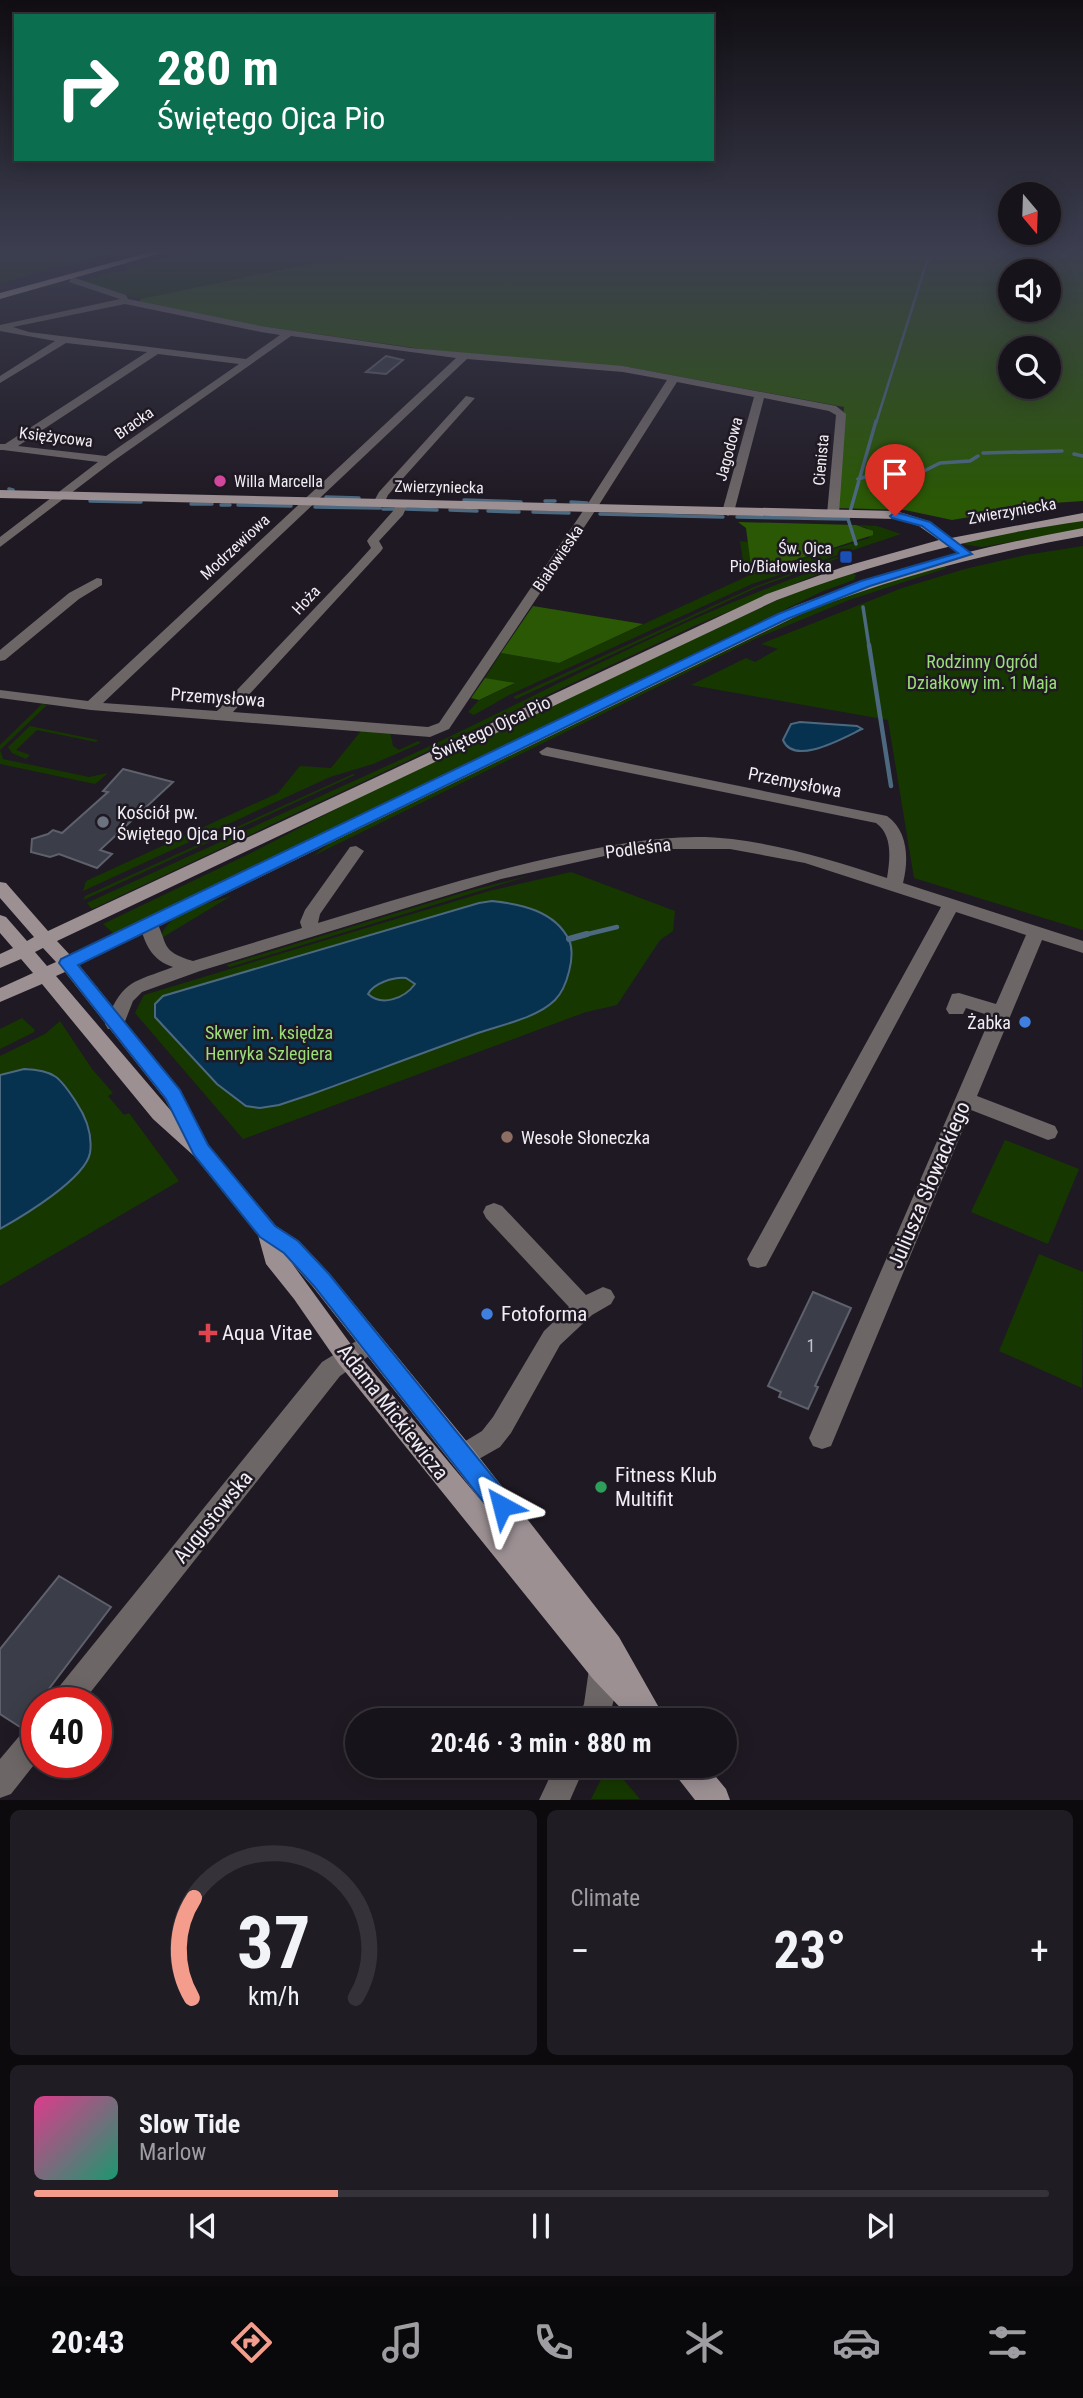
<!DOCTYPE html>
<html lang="en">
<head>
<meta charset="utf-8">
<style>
  body { margin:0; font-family:"Roboto Condensed",sans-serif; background:#201c23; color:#f1f3f6; height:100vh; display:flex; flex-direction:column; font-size:26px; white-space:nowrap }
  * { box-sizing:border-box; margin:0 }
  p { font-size:23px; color:#9e9ea2 }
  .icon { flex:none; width:38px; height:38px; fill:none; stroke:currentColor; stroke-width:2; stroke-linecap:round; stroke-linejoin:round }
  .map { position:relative; height:1800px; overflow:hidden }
  .panel { display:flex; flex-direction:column; gap:10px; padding:10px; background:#0d0a0e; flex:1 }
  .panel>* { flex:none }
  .guide { position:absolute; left:14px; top:14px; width:700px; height:147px; border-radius:0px; box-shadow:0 4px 18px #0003,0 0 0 2px #363239; background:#0b6e4f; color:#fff; overflow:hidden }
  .needle { width:46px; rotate:161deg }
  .buttons { position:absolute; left:998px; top:182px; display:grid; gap:14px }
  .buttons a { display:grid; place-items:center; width:63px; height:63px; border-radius:50%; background:#17131a; box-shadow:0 4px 18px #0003,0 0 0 2px #363239; font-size:35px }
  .speed { position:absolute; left:21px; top:1687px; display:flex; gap:14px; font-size:35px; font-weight:700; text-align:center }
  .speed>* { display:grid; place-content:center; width:91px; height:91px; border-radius:50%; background:#17131a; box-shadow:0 4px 18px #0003,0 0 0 2px #363239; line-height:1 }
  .speed .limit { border:10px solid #d22; background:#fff; color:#111 }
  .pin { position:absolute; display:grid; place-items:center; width:60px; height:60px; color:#fff; margin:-72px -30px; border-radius:50% 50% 50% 0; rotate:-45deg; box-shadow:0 0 7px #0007 }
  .pin .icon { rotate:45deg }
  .me { position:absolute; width:77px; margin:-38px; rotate:322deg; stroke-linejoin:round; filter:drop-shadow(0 0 5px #0008) }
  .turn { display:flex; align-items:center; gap:24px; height:147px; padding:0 28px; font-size:32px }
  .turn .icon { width:91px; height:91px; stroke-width:2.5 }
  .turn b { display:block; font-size:49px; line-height:60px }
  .big { font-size:52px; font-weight:700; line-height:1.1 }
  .panel .tile { flex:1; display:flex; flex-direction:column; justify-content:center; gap:10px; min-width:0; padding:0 24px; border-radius:10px; background:#201c23 }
  .panel .dial { align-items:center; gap:0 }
  .dial svg { height:182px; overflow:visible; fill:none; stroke:#363239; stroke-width:7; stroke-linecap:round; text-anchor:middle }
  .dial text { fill:#f1f3f6; stroke:none }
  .song { display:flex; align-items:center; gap:21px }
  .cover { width:84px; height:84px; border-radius:10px; background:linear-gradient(135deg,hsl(330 70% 55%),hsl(160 70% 35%)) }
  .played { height:7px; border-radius:4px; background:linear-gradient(90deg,#f59d8d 30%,#363239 30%) }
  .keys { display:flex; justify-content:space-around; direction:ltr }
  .heat { display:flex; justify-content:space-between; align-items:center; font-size:38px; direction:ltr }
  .panel .tiles { flex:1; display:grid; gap:10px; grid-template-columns:1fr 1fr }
  .tile:last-child { grid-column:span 2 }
  .trip { position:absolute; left:345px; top:1708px; width:392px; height:70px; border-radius:35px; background:#17131a; box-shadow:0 4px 18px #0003,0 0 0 2px #363239; font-weight:700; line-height:70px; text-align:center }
  .dock { display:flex; height:112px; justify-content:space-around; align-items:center; background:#09080a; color:#9e9ea2 }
  .dock .icon { width:49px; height:49px }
  .dock .current { color:#f59d8d }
  .dock b { font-size:32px; color:#f1f3f6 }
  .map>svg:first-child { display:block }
  .green { fill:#163800 }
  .forest { fill:#2a5804; fill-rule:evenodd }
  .water { fill:#06314f; stroke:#4c6980; stroke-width:2; fill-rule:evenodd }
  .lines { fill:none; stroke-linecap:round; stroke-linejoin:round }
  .stream-far3 { stroke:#4c6980; stroke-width:2.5 }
  .stream-far2 { stroke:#4c6980; stroke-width:3.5 }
  .stream-far1 { stroke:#4c6980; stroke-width:4.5 }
  .stream { stroke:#4c6980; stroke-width:6 }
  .building { fill:#3b3d48; stroke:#5e606c; stroke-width:2 }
  .street { fill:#6d6667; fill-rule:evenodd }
  .secondary { fill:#9c9093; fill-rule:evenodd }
  .primary { fill:#c0b1b5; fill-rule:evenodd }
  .route { fill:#1a73e8; stroke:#114b97; stroke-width:2 }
  .hotel-dot { fill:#d1479c; stroke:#1f1923; stroke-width:2.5 }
  .transit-dot { fill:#1a4fb4; stroke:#1f1923; stroke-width:2.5 }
  .worship-dot { fill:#6b7280; stroke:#1f1923; stroke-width:2.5 }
  .shop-dot { fill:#3f7fe0; stroke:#1f1923; stroke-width:2.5 }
  .education-dot { fill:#8d6e63; stroke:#1f1923; stroke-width:2.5 }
  .health-dot { fill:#e0444e; stroke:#1f1923; stroke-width:2.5 }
  .leisure-dot { fill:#2e9e5b; stroke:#1f1923; stroke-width:2.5 }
  .labels { text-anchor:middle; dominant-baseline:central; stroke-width:5; stroke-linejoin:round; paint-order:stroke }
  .far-street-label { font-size:16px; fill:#f1edf4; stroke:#1f1923 }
  .far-poi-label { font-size:16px; fill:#f1edf4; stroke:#1f1923; text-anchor:start }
  .park-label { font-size:18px; fill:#9bde78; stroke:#1f1923 }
  .street-label { font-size:18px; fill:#f1edf4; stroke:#1f1923 }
  .poi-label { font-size:18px; fill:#f1edf4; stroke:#1f1923; text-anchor:start }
  .near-number-label { font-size:18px; fill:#c4c1c9 }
  .near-street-label { font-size:21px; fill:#f1edf4; stroke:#1f1923 }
  .near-poi-label { font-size:21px; fill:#f1edf4; stroke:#1f1923; text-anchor:start }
</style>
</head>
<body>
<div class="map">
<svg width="1083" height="1800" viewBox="0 0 1083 1800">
  <rect width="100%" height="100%" fill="#1f1923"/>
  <path class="green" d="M0,250h123l-123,33z
    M195,250h180l-234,49 -59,-18z
    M1083,520v9l-101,18 -20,-3 2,-3z
    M856,525l21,1 24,8 -149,50 -243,111 -35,20 -6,-3 11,-12 35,-16 -29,-6 16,-25 58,10 191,-88 -5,-1 -5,-33 8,1 5,32 116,-36 -2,-10z
    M1083,546v384l-169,-52 -26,-158 -197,-35 55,-27 9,4 23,-13 -17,-5 141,-56 63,-19 61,-14z
    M837,557l2,1 -83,30 -240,111 -3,-2 241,-110z
    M942,565l5,3 -98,32 -94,39 -442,217 17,-13 476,-231 44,-18z
    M822,568l3,2 -7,4 -124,52 -602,283 -5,-6c114,-53 229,-104 343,-157 129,-61 256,-131 392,-178z
    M852,573l4,2 -2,5 -31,11 -709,343 -11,-10 146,-70 122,-63 419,-197z
    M42,704l5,1 -47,45 3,9 86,18 19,-4 -13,11 -95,-20v-19z
    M30,726l68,14 -2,2 -59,-12 -21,20 14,5 -4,4 -14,-6 -4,-6z
    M361,731l29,1 3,14 6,4 19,-9 3,2 -48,21 -43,13 -247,114 3,-10 192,-88 22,-27 31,2z
    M353,774l2,1 -272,125 2,-4z
    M571,872l104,39 -2,20 -13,9 -43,65 -31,7 -343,127 -108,-126 9,-18 345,-104z
    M532,875l-302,92 -4,-2 242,-74z
    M231,896l-71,43c8,-28 46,-35 71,-43z
    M22,1018l13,12 -1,2 -34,17v-20z
    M60,1021l32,48 21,24 -5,3 16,19 5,-2 50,68 -179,105v-57l38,-22 53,-74c-17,-43 -39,-79 -91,-58v-19l45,-22z
    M1005,1140l74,29 -31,75 -77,-32z
    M1039,1254l44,18 -1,116 -83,-37z
    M608,1766h4l28,33h-49z"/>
  <path class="forest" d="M377,250h706v251l-30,2 -101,17 -47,-10 -69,-2 8,-101 -216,-40 -199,-17 -189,-27 -101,-21 2,-3zM1010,271h38v39h-38zM1010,348h38v39h-38z
    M738,522l118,3 17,6v4l-121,39 -6,-46z
    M533,606l110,18 -84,39 -58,-10z
    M485,678l30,5 -36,17 -8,-2z"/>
  <path class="water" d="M800,722l57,4 5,3c-17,8 -68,38 -79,11l8,-16z
    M492,901c29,3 63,10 77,39 7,15 -2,48 -14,60 -18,18 -54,25 -77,33 -56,20 -111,41 -166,61l-33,11 -19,3 -14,-2 -29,-22 -62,-67v-13l8,-8 316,-93zM406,978l9,6c-10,14 -33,23 -47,10 6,-11 25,-17 38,-16z
    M24,1069c30,1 36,8 52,33 10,15 17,31 14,51 -5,26 -67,63 -90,76v-154z"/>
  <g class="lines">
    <path class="stream-far3" d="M876,423l51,-162 7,-11"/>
    <path class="stream-far2" d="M983,453l79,-2
      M1074,454l9,2
      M858,479l24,-7 38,1 20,-10 30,-2 8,-5
      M9,489l4,1
      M326,497l33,1
      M464,500l57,2
      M90,501l51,1
      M545,501h10
      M571,502l16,1
      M191,504h21
      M221,505h9
      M238,505l53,1
      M315,507l65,1
      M383,509h13
      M406,509l31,1
      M450,510l27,1
      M488,511l31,1
      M533,512l36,1
      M600,514l123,3
      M737,517l111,2
      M856,544l-8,-25 28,-98
      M863,607l6,39"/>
    <path class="stream-far1" d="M869,645l22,141
      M580,936l37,-9"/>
    <path class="stream" d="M569,939l18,-5"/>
  </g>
  <path class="building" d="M386,356l17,4 -17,14 -20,-2z
    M123,769l50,13 -73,68 12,4 -15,14 -38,-14 -9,3 -19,-5 1,-13 16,-5 5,-4 9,3 46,-41 -5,-1z
    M813,1292l38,16 -36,78 3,1 -10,22 -29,-12 2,-5 -13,-6z
    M59,1576l52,31 -91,120 -20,-13v-65z"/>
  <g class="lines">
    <path class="street" d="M72,277l54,18 2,4 133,27 150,22 212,18 213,40 10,8 -7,100 -6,4 -6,-4 9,-99 -7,-4 -65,-13 -30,114 -6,4 -6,-4 32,-115 -77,-15 -80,126 -148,221 -19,8 -339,-27 -91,-12v-8l88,11 368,-343 -165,-22 -179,126 -112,85v-10l98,-75 -95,-12h-3v-6h5l142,-92 -81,-9 -66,40v-7l55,-35 -55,-10v-6l120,-26 -51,-17zM125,304l136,28 19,3 -34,24 -217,-27 -16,-5zM158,354l81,10 -133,92 -88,-10zM467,359l156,13 44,8 -82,128 -146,215 -11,4 -195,-15 148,-161 2,-3 -4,-7 24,-26 5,-11 -6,-4 -4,1 -5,10 -24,27 -2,3 4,7 -19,21 -135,142 -114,-8z
      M466,396l9,2 -87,97 -5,11h-8l-2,-3 6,-11z
      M97,578l5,1v6l-23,14 -74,61 -5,1v-11l69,-57z
      M547,747l340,69c21,15 22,43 16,67l180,58v12l-41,-13 -65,156 78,30 3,6 -3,6 -7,2 -77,-30 -140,336 -9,3 -9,-3 -4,-8 182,-422 -25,-8 -3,6h-14l-3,-5 6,-15 7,-1 37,11 30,-69 -70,-23 -190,354 -8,2 -8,-2 -3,-7 194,-352 -136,-44 -75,-14h-75l-46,6 -108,24 -301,92 -58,21 -9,9 -11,28h-14l-3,-5c18,-44 26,-41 68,-57 -21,-7 -29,-23 -33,-44l3,-4h12c14,25 4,32 38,42l109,-33 -2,-6 5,-12 45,-63 6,-1 8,5 -44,63 -2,9c80,-24 159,-49 241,-67 56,-12 116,-24 173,-17 54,7 104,22 155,39 3,-19 6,-43 -11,-55l-334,-68 -3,-3z
      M494,1203l8,3 84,89 17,-8 8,3 4,7 -4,7 -19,11 -32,30 -49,88 -11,14 -37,21 -9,-4 -4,-8 4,-8 28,-17 11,-14 51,-86 25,-24 -83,-89 -3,-6 3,-6z
      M371,1332l8,3 4,7 -4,7 -39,27 -258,327h-32l4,-10 268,-331z
      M603,1655l10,4c7,18 2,44 -6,61h-30l7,-16 5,-35 4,-10z
      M37,1722v39l-26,33 -11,4v-39l27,-32z
      M555,1766h30l-15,34h-31z"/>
    <path class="secondary" d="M0,490l896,21 32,10 23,17 132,-25v8c-106,15 -206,41 -306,79l-720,341 13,14 725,-349c94,-36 189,-60 288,-78v8c-96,17 -188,41 -278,76l-726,353 101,125 25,52 71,84 23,15 30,32 143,175 147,189 47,83h-34l-39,-41 -254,-315 -45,-65 -28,-35 -8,-29 -64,-79 -41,-37 -111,-135 -42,18v-14l33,-15 -12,-14 -21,9v-14l13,-6 -13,-15v-18l6,2 21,24 7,-4 -34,-39v-16l6,1 42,48 719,-337 76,-27 96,-27 -20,-14 -23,-7 -896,-21zM43,948l13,14 -9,4 -12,-14zM65,972l100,127 7,13 -116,-136zM291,1262l22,25 170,216 -128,-153z
      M673,1766h34l19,23 4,11h-35l-18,-23z"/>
    <path class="primary" d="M158,250h14l-172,49v-6z"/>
  </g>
  <linearGradient id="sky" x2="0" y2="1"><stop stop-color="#110e13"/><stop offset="0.5" stop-color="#3c3e50"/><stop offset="1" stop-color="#3c3e50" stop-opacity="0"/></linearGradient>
  <rect width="1083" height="502" fill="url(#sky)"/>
  <path class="route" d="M895,512l35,10 42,32 -102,32 -83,33 -709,346 102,125 28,55 67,81 23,15 31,33 181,224 4,8 -4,8 -8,4 -9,-4 -179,-228 -30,-33 -24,-16 -66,-82 -28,-56 -107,-136 2,-4 717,-345 83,-33 97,-28 -36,-27 -30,-8 -2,-2z"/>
  <circle class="hotel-dot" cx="220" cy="481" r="7"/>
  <rect class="transit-dot" x="839" y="550" width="14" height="14" rx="3.5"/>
  <circle class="worship-dot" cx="103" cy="822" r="7"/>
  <g class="shop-dot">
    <circle cx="1025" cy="1022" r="7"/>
    <circle cx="487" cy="1314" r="7"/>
  </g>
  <circle class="education-dot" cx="507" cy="1137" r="7"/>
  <path class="health-dot" d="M204.5 1322.5h7v7h7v7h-7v7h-7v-7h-7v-7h7z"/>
  <circle class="leisure-dot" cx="601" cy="1487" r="7"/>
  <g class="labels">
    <g class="far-street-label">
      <text transform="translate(134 423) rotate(-35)">Bracka</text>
      <text transform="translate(56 437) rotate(7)">Księżycowa</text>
      <text transform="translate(729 449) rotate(-75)">Jagodowa</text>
      <text transform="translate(821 460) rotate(-85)">Cienista</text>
      <text transform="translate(439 487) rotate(1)">Zwierzyniecka</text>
      <text transform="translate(1012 511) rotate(-10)">Zwierzyniecka</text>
      <text transform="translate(235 547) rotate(-43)">Modrzewiowa</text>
      <text transform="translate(558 558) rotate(-56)">Białowieska</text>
      <text transform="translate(306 600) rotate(-47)">Hoża</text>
    </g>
    <g class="far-poi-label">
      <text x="234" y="481">Willa Marcella</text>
      <text x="832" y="548" text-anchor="end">Św. Ojca<tspan x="832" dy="18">Pio/Białowieska</tspan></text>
    </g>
    <g class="park-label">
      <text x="982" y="661">Rodzinny Ogród<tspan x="982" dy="21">Działkowy im. 1 Maja</tspan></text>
      <text x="269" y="1032">Skwer im. księdza<tspan x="269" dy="21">Henryka Szlegiera</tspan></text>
    </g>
    <g class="street-label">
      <text transform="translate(218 697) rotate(4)">Przemysłowa</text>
      <text transform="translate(491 728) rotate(-25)">Świętego Ojca Pio</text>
      <text transform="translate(795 782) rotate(11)">Przemysłowa</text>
      <text transform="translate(638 848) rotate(-7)">Podleśna</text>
    </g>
    <g class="poi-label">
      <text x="117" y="812">Kościół pw.<tspan x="117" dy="21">Świętego Ojca Pio</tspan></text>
      <text x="1011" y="1022" text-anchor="end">Żabka</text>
      <text x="521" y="1137">Wesołe Słoneczka</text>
    </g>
    <g class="near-number-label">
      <text x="811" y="1345">1</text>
    </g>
    <g class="near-street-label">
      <text transform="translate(929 1185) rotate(-67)">Juliusza Słowackiego</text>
      <text transform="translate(393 1412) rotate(52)">Adama Mickiewicza</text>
      <text transform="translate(213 1517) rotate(-51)">Augustowska</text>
    </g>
    <g class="near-poi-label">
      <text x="501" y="1314">Fotoforma</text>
      <text x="222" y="1333">Aqua Vitae</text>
      <text x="615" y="1475">Fitness Klub<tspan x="615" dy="24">Multifit</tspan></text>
    </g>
  </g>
</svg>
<div class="buttons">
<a><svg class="needle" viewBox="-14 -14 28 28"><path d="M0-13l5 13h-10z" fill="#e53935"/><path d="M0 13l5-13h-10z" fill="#9e9ea2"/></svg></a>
<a><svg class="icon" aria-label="sound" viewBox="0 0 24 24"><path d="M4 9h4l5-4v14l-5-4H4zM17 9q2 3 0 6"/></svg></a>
<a><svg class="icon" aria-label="search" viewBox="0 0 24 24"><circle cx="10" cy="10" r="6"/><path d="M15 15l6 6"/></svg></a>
</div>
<div class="speed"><div class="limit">40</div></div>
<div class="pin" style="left:895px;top:516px;background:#d93025"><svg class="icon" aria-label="arrive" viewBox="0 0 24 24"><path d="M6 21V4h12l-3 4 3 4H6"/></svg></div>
<svg class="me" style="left:502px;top:1506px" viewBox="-20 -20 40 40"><path d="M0-17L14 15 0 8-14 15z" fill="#1a73e8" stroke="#fff" stroke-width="4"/></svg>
<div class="trip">20:46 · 3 min · 880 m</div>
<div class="guide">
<div class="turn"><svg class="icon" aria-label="right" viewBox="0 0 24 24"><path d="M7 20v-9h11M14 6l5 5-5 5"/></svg><div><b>280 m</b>Świętego Ojca Pio</div></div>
</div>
</div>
<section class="panel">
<div class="tiles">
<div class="tile dial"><svg viewBox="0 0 100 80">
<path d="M14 69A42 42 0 1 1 86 69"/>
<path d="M14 69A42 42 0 0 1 15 25" stroke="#f59d8d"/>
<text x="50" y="56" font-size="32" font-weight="700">37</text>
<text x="50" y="72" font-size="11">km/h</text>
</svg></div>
<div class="tile"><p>Climate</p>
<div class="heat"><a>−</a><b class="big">23°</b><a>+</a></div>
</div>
<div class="tile">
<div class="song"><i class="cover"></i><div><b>Slow Tide</b><p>Marlow</p></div></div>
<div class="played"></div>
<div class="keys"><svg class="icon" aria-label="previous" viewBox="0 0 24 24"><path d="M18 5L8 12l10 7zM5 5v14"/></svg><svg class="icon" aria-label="pause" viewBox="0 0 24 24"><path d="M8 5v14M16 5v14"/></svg><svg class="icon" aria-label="next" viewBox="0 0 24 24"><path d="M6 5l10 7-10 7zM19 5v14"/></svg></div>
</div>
</div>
</section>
<nav class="dock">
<b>20:43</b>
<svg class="icon current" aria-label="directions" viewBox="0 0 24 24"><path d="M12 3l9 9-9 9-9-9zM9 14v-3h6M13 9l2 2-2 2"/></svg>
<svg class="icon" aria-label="music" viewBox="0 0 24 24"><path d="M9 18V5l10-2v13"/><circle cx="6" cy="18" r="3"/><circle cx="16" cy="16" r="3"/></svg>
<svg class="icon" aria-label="phone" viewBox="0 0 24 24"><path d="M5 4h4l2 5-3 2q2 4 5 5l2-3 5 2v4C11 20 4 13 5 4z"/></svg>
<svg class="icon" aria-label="climate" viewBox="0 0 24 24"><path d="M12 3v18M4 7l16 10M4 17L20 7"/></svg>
<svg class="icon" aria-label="car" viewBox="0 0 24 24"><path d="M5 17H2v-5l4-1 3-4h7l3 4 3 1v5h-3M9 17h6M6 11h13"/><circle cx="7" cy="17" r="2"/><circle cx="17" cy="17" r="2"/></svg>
<svg class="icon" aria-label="filters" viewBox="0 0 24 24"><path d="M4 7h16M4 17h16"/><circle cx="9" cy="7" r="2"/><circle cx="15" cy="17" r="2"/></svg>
</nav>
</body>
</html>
